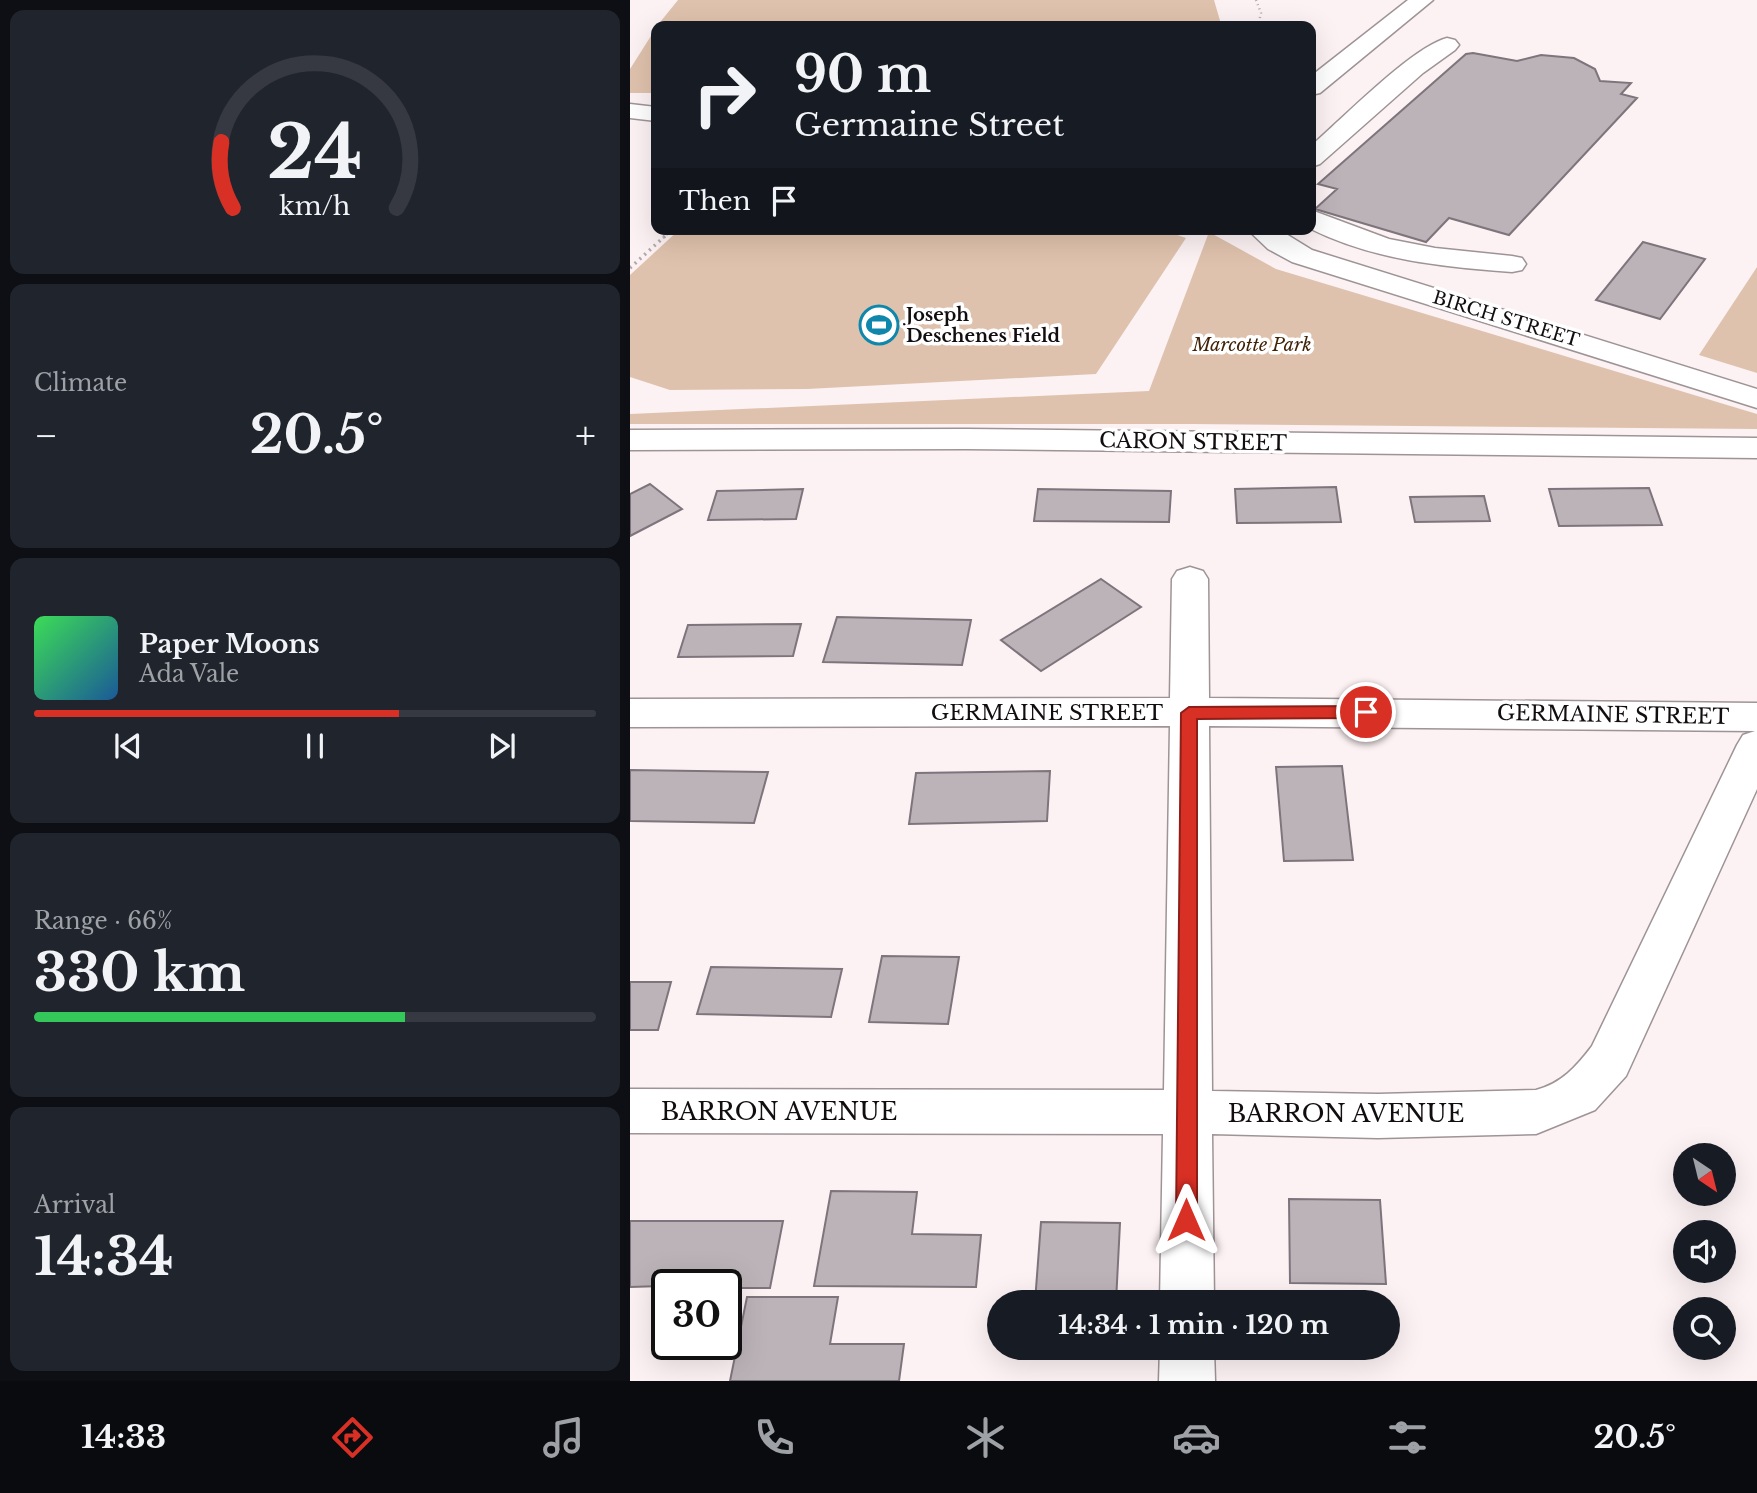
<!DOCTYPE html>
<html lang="en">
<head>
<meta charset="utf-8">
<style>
  body { margin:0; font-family:"Libre Baskerville",serif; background:#20242c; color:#f1f3f6; height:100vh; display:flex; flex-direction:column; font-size:26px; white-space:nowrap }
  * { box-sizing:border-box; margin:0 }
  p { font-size:23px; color:#9ea1a6 }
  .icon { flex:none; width:38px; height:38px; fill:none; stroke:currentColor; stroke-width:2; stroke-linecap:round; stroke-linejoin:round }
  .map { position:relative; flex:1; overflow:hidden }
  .drawer { display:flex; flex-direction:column; gap:10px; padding:10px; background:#0d0f14; width:630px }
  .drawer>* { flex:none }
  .banner { position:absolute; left:21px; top:21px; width:665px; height:214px; border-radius:14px; box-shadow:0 7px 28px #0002; background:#171b24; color:#f1f3f6; overflow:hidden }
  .needle { width:46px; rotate:145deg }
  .tools { position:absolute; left:1043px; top:1143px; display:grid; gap:14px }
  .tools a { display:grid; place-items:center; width:63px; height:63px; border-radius:50%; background:#171b24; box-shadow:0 7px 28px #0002; font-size:35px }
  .speed { position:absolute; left:21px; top:1269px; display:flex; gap:14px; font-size:35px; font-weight:700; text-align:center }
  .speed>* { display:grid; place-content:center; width:91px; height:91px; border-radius:50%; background:#171b24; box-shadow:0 7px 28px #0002; line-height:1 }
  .speed .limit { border:4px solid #111; border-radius:10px; background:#fff; color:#111 }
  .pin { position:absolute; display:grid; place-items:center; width:60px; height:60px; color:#fff; margin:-30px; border:4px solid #fff; border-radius:50%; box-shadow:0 2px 7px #0007 }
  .me { position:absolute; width:77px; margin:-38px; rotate:0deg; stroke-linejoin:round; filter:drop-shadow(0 0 5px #0008) }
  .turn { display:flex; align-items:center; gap:24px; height:147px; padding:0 28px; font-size:32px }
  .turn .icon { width:91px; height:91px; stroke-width:2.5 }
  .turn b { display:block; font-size:49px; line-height:60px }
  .then { display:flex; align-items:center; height:66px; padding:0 28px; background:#0003; gap:14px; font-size:26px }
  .big { font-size:52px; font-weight:700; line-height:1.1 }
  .drawer .widget { flex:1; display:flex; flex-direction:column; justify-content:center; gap:10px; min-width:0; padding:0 24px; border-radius:14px; background:#20242c }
  .drawer .dial { align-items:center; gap:0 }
  .dial svg { height:182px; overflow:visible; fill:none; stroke:#363941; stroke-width:7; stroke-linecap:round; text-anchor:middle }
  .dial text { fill:#f1f3f6; stroke:none }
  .song { display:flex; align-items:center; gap:21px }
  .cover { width:84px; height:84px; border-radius:10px; background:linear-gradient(135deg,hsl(130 70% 55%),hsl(210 70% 35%)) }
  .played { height:7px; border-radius:4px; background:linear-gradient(90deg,#d93025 65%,#363941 65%) }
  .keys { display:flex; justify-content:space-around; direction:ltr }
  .heat { display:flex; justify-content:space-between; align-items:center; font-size:38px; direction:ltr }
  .charge { height:10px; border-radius:5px; background:linear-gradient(90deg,#34c759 66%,#363941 0) }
  .trip { position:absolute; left:357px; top:1290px; width:413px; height:70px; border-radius:35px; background:#171b24; box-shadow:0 7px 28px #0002; font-weight:700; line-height:70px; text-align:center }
  .tab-bar { display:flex; height:112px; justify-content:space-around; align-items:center; background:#090b0e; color:#9ea1a6 }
  .tab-bar .icon { width:49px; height:49px }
  .tab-bar .selected { color:#d93025 }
  .tab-bar b { font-size:32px; color:#f1f3f6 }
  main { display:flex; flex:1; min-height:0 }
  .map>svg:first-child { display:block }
  .green { fill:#dfc2ad }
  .building { fill:#bcb3b9; stroke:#7d757b; stroke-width:2 }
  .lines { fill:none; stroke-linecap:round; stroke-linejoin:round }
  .minor-casing { stroke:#9e9496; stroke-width:3 }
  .path-far1 { stroke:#b1a8aa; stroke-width:2.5; stroke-dasharray:1 3.5; stroke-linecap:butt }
  .path { stroke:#b1a8aa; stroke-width:3.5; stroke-dasharray:2 4.5; stroke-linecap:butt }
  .minor { fill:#fff; fill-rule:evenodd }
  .route { fill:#d93025; stroke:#8d1f18; stroke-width:2 }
  .labels { text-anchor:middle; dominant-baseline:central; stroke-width:7; stroke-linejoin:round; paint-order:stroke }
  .far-poi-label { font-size:18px; font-weight:bold; fill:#120e0f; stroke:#fff; text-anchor:start }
  .far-street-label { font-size:18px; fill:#120e0f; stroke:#fff }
  .far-park-label { font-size:18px; font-style:italic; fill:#402308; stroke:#fff }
  .street-label { font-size:21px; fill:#120e0f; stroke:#fff }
  .near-street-label { font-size:24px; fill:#120e0f; stroke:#fff }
</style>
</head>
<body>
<main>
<section class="drawer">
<div class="widget dial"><svg viewBox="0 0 100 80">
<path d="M14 69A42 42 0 1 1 86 69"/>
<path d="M14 69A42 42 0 0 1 9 40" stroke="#d93025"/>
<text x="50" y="56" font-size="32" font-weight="700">24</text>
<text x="50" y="72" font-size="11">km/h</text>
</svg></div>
<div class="widget"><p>Climate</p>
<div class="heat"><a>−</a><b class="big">20.5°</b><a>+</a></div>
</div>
<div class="widget">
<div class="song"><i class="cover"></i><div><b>Paper Moons</b><p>Ada Vale</p></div></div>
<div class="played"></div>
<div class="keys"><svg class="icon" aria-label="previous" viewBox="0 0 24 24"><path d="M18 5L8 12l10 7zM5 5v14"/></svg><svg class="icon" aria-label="pause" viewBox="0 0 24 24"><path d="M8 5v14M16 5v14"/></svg><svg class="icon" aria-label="next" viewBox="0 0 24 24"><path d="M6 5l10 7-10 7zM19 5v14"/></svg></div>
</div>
<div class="widget"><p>Range · 66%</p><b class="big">330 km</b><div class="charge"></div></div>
<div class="widget"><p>Arrival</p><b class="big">14:34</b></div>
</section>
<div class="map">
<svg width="1127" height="1381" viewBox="0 0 1127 1381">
  <rect width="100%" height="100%" fill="#fcf1f3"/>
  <path class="green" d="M48,0h536l7,24 -564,2z
    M26,28v65h-26v-24z
    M50,229h480l26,9 -90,136 -289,15 -137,1 -40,-13v-102z
    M579,232l67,37 481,145v15l-565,-5h-562v-10l519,-23z
    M1127,267v106l-58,-18z"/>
  <path class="building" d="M843,53l44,8 24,-6 33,3 21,11 5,12 31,2 -10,11 16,4 -128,137 -60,-17 -23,24 -111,-33 22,-20 -19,-5 148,-130z
    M1013,242l62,17 -45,60 -64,-19z
    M20,484l32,25 -52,27v-42z
    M706,487l5,35 -104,1 -2,-34z
    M1019,488l13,37 -103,1 -10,-37z
    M173,489l-7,30 -88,1 9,-29z
    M408,489l133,2 -2,31 -135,-1z
    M854,496l6,25 -75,1 -5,-25z
    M471,579l40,28 -100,64 -40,-31z
    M207,617l134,3 -9,45 -139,-3z
    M171,624l-8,32 -115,1 10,-32z
    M712,766l11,94 -69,1 -8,-94z
    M0,770l138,2 -14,51 -124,-2z
    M420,771l-3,50 -138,3 7,-51z
    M252,956l77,1 -11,67 -79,-2z
    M81,967l131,2 -11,48 -134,-3z
    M0,982h41l-13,48h-28z
    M201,1191l86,1 -5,42 69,1 -5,52 -162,-1z
    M659,1199l91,1 6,84 -96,-1z
    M0,1221h153l-13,67h-44v-4l-96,3z
    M411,1222l79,1 -4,79h-81z
    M117,1297h91l-8,47h74l-5,37h-169z"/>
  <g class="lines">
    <defs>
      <path id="minor" d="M778,0h25l-113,93 -9,2v-19z
        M817,38l8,2 4,5 -4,5 -32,23 -103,91 -9,3v-21c30,-26 101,-99 136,-108z
        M0,104l26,3v14l-26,-3z
        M681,210l78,29 46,9 77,8 10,2 4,6 -4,6 -10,2c-68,-5 -139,-12 -201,-43z
        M617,229h31l34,21 445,139v19l-465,-146 -24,-13z
        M336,429l791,9v20l-791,-9 -336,1v-20z
        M560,567l13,4 5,8 1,119 548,5v86l-131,287 -31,34 -59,24 -158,4 -166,-4 2,168h-54l3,-168 -533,-1v-44l534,1 6,-364 -540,1v-28l540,-1 2,-119 5,-8zM579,726l546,5 -12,4 -6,10 -145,301c-16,21 -30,37 -56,44l-158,4 -166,-3z
        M530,1348h54l1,33h-56z"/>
    </defs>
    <use href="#minor" class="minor-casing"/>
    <path class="path-far1" d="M626,0l5,13 -3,13
      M33,238l9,-9"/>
    <path class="path" d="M0,268l35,-32"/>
    <use href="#minor" class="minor"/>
  </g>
  <path class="route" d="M736,706l8,6 -8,6 -169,1v501l-3,7 -8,3 -7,-3 -3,-7 5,-507 8,-6z"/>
  <defs>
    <symbol id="stadium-ring" viewBox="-11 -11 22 22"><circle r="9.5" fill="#fff" stroke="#0f86ab" stroke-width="1.5"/><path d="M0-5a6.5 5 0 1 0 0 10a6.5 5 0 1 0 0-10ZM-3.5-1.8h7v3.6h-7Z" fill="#0f86ab"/></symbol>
  </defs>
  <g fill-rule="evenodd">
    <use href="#stadium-ring" x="227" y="303" width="44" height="44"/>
  </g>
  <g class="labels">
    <g class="far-poi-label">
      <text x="276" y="315">Joseph<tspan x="276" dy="21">Deschenes Field</tspan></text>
    </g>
    <g class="far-street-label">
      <text transform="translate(876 319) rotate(17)">BIRCH STREET</text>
    </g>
    <g class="far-park-label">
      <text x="622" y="345">Marcotte Park</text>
    </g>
    <g class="street-label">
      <text transform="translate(563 442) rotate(1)">CARON STREET</text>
      <text x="417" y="713">GERMAINE STREET</text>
      <text transform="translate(983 715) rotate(1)">GERMAINE STREET</text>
    </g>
    <g class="near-street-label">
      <text x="149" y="1111">BARRON AVENUE</text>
      <text x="716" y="1113">BARRON AVENUE</text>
    </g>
  </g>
</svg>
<div class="tools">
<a><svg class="needle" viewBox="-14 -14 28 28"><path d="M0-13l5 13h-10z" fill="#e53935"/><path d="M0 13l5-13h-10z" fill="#9ea1a6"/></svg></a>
<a><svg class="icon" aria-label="sound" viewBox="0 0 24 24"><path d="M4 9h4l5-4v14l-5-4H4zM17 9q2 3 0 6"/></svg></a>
<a><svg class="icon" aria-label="search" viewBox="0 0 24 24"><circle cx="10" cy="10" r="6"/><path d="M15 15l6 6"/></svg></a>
</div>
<div class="speed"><div class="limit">30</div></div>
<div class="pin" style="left:736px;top:712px;background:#d93025"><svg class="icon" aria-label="arrive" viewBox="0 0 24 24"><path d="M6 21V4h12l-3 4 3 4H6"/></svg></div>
<svg class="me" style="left:556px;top:1220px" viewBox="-20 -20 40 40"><path d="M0-17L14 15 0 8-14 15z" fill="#d93025" stroke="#fff" stroke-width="4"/></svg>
<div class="trip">14:34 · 1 min · 120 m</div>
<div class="banner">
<div class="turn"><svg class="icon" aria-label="right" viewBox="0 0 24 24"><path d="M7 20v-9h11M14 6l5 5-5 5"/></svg><div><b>90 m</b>Germaine Street</div></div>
<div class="then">Then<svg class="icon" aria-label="arrive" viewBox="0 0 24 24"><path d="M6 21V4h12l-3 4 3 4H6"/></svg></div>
</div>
</div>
</main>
<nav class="tab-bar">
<b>14:33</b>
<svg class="icon selected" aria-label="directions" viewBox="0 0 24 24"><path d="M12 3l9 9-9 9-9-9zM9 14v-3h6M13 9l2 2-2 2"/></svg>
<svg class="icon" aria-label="music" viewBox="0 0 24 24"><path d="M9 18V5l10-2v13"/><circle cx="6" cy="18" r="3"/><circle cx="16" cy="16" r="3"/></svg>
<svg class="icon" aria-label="phone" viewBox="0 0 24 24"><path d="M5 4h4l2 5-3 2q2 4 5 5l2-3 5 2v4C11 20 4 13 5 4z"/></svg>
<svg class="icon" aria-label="climate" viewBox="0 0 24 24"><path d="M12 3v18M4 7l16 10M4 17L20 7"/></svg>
<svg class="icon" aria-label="car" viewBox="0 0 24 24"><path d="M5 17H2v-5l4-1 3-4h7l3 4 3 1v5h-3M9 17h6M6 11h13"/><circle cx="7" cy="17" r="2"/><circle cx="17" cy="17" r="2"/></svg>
<svg class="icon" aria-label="filters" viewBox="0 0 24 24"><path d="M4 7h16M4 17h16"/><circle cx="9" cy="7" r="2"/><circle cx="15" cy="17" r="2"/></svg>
<b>20.5°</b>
</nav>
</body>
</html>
